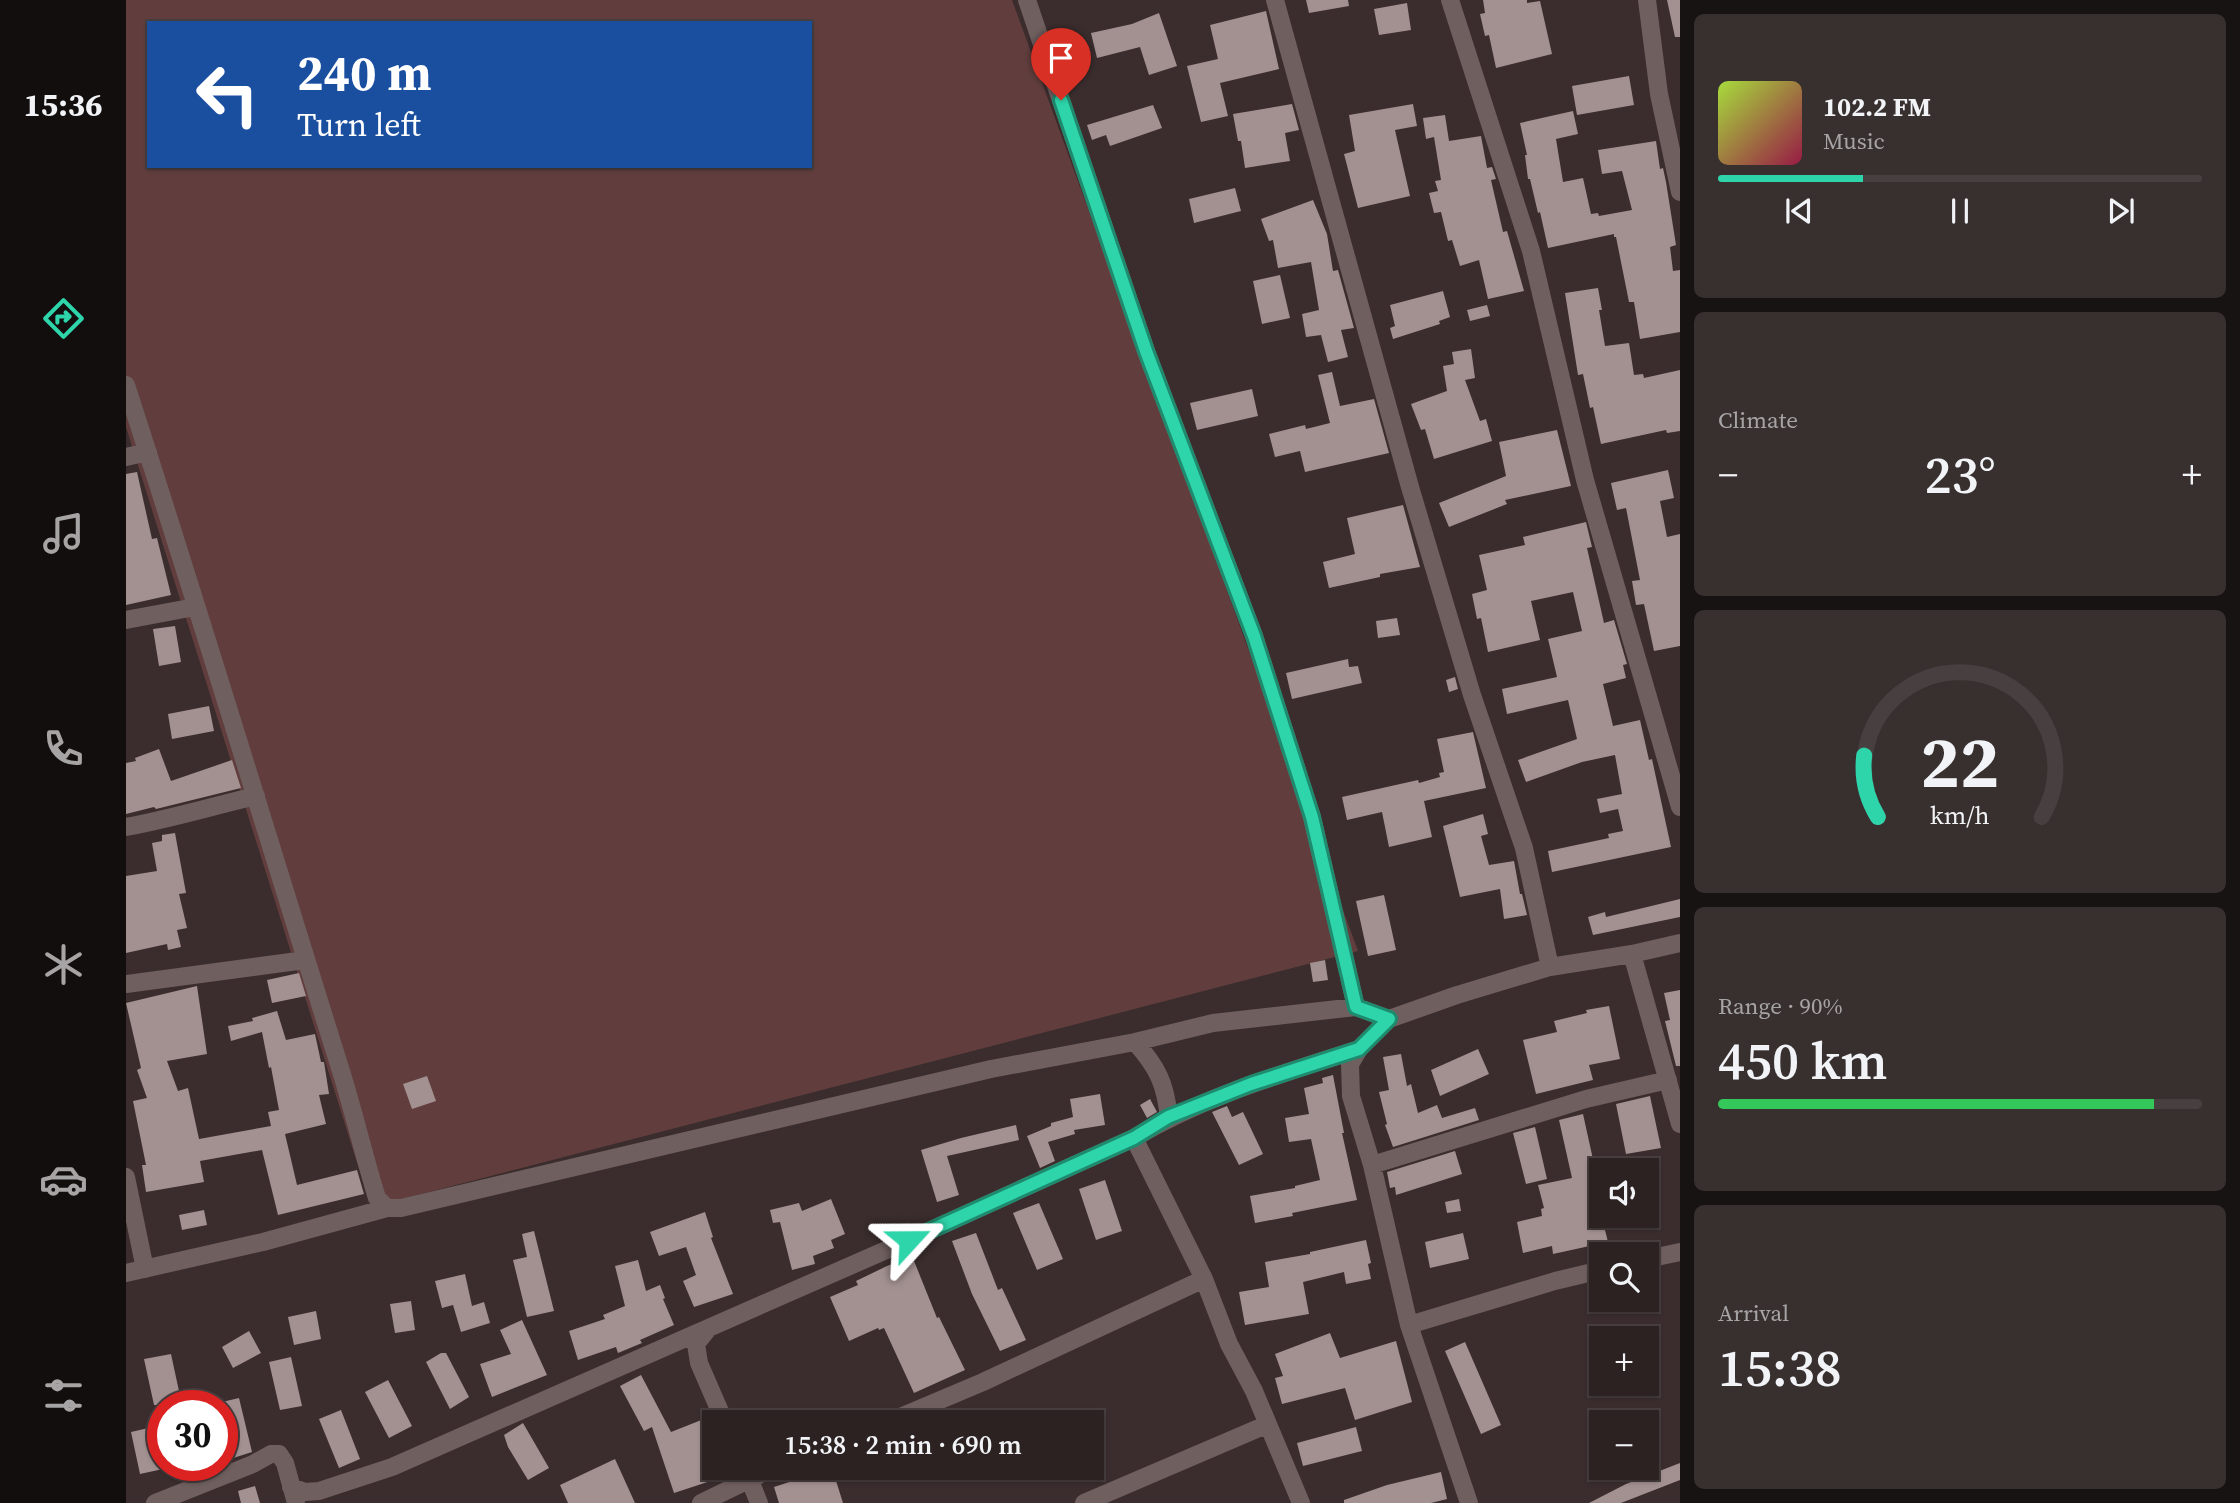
<!DOCTYPE html>
<html lang="en">
<head>
<meta charset="utf-8">
<style>
  body { margin:0; font-family:"Source Serif 4",serif; background:#382f2f; color:#f1f3f6; height:100vh; display:flex; flex-direction:column; font-size:26px; white-space:nowrap }
  * { box-sizing:border-box; margin:0 }
  p { font-size:23px; color:#a6a4a5 }
  .icon { flex:none; width:38px; height:38px; fill:none; stroke:currentColor; stroke-width:2; stroke-linecap:round; stroke-linejoin:round }
  .map { position:relative; flex:1; overflow:hidden }
  .panel { display:flex; flex-direction:column; gap:14px; padding:14px; background:#181313; width:560px }
  .panel>* { flex:none }
  .guide { position:absolute; left:21px; top:21px; width:665px; height:147px; border-radius:0px; box-shadow:0 2px 5px #0004,0 0 0 2px #483f40; background:#1a4fa0; color:#fff; overflow:hidden }
  .controls { position:absolute; left:1463px; top:1158px; display:grid; gap:14px }
  .controls a { display:grid; place-items:center; width:70px; height:70px; border-radius:0px; background:#2c2222; box-shadow:0 2px 5px #0004,0 0 0 2px #483f40; font-size:35px }
  .speed { position:absolute; left:21px; top:1390px; display:flex; gap:14px; font-size:35px; font-weight:700; text-align:center }
  .speed>* { display:grid; place-content:center; width:91px; height:91px; border-radius:50%; background:#2c2222; box-shadow:0 2px 5px #0004,0 0 0 2px #483f40; line-height:1 }
  .speed .limit { border:10px solid #d22; background:#fff; color:#111 }
  .pin { position:absolute; display:grid; place-items:center; width:60px; height:60px; color:#fff; margin:-72px -30px; border-radius:50% 50% 50% 0; rotate:-45deg; box-shadow:0 0 7px #0007 }
  .pin .icon { rotate:45deg }
  .me { position:absolute; width:77px; margin:-38px; rotate:66deg; stroke-linejoin:round; filter:drop-shadow(0 0 5px #0008) }
  .turn { display:flex; align-items:center; gap:24px; height:147px; padding:0 35px; font-size:32px }
  .turn .icon { width:91px; height:91px; stroke-width:2.5 }
  .turn b { display:block; font-size:49px; line-height:60px }
  .big { font-size:52px; font-weight:600; line-height:1.1 }
  .panel .card { flex:1; display:flex; flex-direction:column; justify-content:center; gap:10px; min-width:0; padding:0 24px; border-radius:10px; background:#382f2f }
  .panel .dial { align-items:center; gap:0 }
  .dial svg { height:182px; overflow:visible; fill:none; stroke:#483f40; stroke-width:7; stroke-linecap:round; text-anchor:middle }
  .dial text { fill:#f1f3f6; stroke:none }
  .song { display:flex; align-items:center; gap:21px }
  .cover { width:84px; height:84px; border-radius:10px; background:linear-gradient(135deg,hsl(80 70% 55%),hsl(340 70% 35%)) }
  .played { height:7px; border-radius:4px; background:linear-gradient(90deg,#2ed4aa 30%,#483f40 30%) }
  .keys { display:flex; justify-content:space-around; direction:ltr }
  .heat { display:flex; justify-content:space-between; align-items:center; font-size:38px; direction:ltr }
  .charge { height:10px; border-radius:5px; background:linear-gradient(90deg,#34c759 90%,#483f40 0) }
  .trip { position:absolute; left:576px; top:1410px; width:402px; height:70px; border-radius:0px; background:#2c2222; box-shadow:0 2px 5px #0004,0 0 0 2px #483f40; font-weight:600; line-height:70px; text-align:center }
  main { display:flex; flex:1; min-height:0 }
  .dock { display:flex; flex-direction:column; width:126px; justify-content:space-around; align-items:center; background:#120e0e; color:#a6a4a5 }
  .dock .icon { width:49px; height:49px }
  .dock .active { color:#2ed4aa }
  .dock b { font-size:32px; color:#f1f3f6 }
  .map>svg:first-child { display:block }
  .green { fill:#613e3d; fill-rule:evenodd }
  .building { fill:#a29190 }
  .lines { fill:none; stroke-linecap:round; stroke-linejoin:round }
  .minor { stroke:#6f5f5f; stroke-width:18 }
  .route-casing { stroke:#1e8a6e; stroke-width:18 }
  .route { stroke:#2ed4aa; stroke-width:12 }
</style>
</head>
<body>
<main>
<nav class="dock">
<b>15:36</b>
<svg class="icon active" aria-label="directions" viewBox="0 0 24 24"><path d="M12 3l9 9-9 9-9-9zM9 14v-3h6M13 9l2 2-2 2"/></svg>
<svg class="icon" aria-label="music" viewBox="0 0 24 24"><path d="M9 18V5l10-2v13"/><circle cx="6" cy="18" r="3"/><circle cx="16" cy="16" r="3"/></svg>
<svg class="icon" aria-label="phone" viewBox="0 0 24 24"><path d="M5 4h4l2 5-3 2q2 4 5 5l2-3 5 2v4C11 20 4 13 5 4z"/></svg>
<svg class="icon" aria-label="climate" viewBox="0 0 24 24"><path d="M12 3v18M4 7l16 10M4 17L20 7"/></svg>
<svg class="icon" aria-label="car" viewBox="0 0 24 24"><path d="M5 17H2v-5l4-1 3-4h7l3 4 3 1v5h-3M9 17h6M6 11h13"/><circle cx="7" cy="17" r="2"/><circle cx="17" cy="17" r="2"/></svg>
<svg class="icon" aria-label="filters" viewBox="0 0 24 24"><path d="M4 7h16M4 17h16"/><circle cx="9" cy="7" r="2"/><circle cx="15" cy="17" r="2"/></svg>
</nav>
<div class="map">
<svg width="1554" height="1503" viewBox="0 0 1554 1503">
  <rect width="100%" height="100%" fill="#3b2d2d"/>
  <path class="green" d="M0,0h886l346,951 -987,256 -245,-780zM23,23h661v143h-661z"/>
  <path class="building" d="M1180,0h42l1,6 -40,7z
    M1357,0h44v3l13,-2 12,53 -56,14 -7,-33 -4,1 -5,-22 5,-1z
    M1541,0h13v37h-5z
    M1281,3l4,27 -32,5 -5,-26z
    M1140,11l13,58 -59,14 8,33 -27,6 -14,-56 31,-7 -8,-34z
    M1033,13l18,53 -28,9 -9,-28 -43,11 -6,-25 41,-9z
    M1503,76l5,29 -57,10 -5,-29z
    M1166,104l7,26 -14,3 5,28 -45,7 -4,-27h-3l-5,-27z
    M1287,104l4,22 -22,4 15,66 -52,12 -14,-54 11,-3 -6,-36z
    M1027,105l9,23 -52,18 -4,-11 -14,5 -5,-15z
    M1447,111l5,23 -22,5 7,43 20,-4 8,36 7,-1 1,3 33,-6 -10,-39 -20,3 -4,-24 58,-9 4,28 3,-1 3,14 10,63 -6,2 3,24 7,-1v62l-40,7 -6,-37h-5l-13,-65h-2v-3l-66,14 -8,-36 -2,1 -8,-34h-2l-3,-24h2l-7,-32z
    M1319,115l4,26 32,-5 6,32 5,-1 4,12 -5,1 12,52 4,-1 17,60 -36,8 -9,-39 -19,6 -8,-26 -4,1 -7,-29 -7,1 -5,-20 9,-2 -3,-10 6,-1 -7,-43 -8,2 -3,-21z
    M1109,188l6,23 -47,12 -5,-24z
    M1187,200l14,34 6,37 5,-1 16,58 -13,2 7,27 -20,5 -7,-27 -15,2 -4,-23 17,-4 -8,-48 -33,6 -5,-28 -4,1 -8,-22z
    M1154,275l10,43 -28,6 -9,-43z
    M1472,288l4,22h-3l6,36 24,-3 5,32 9,-1 1,4 36,-8v61l-13,2 -1,-3 -65,14 -8,-37 -3,1 -7,-34 -5,1 -13,-82z
    M1317,291l7,26 -11,4 1,3 -47,15 -3,-11 5,-2 -5,-21z
    M1361,305l3,11 -20,5 -3,-11z
    M1345,349l4,29 -10,2 15,41 6,-2 6,22 -58,18 -9,-30 -4,1 -10,-26 36,-13 -4,-25 11,-2 -2,-12z
    M1206,372l8,34 34,-7 15,54 -84,19 -5,-21 -25,6 -6,-23 36,-9 1,4 24,-6 -12,-48z
    M1126,389l6,27 -61,14 -7,-27z
    M1431,430l14,56 -66,14 2,4 -58,23 -10,-24 67,-27 -7,-34z
    M1542,470l6,28 -14,3 7,36 13,-3v112l-26,5 -10,-47 -8,1 -4,-24 8,-1 -14,-72 -9,2 -6,-27z
    M11,472l15,67 5,-1 14,57 -45,10v-131z
    M1277,505l17,62 -40,7v3l-51,11 -6,-26 32,-8 -8,-36z
    M1460,522l6,25 -5,1 17,75 10,-3 13,44 -4,1 3,13 -23,6 10,42 27,-6 9,40 3,-1 19,88 -119,25 -4,-21 61,-13 -1,-4 15,-3 -5,-22 -18,4 -3,-14 25,-5 -7,-39 -33,7 -56,20 -8,-22 59,-21 -9,-39 -61,14 -5,-25 55,-12 -9,-38 34,-8 -9,-39 -42,9 9,39 -52,12 -7,-34 -4,1 -5,-25 15,-4 -8,-35 46,-10 -2,-8z
    M1271,618l3,17 -22,3 -2,-17z
    M49,626l6,36 -22,4 -6,-37z
    M1222,659l1,8 9,-1 4,17 -70,16 -6,-26z
    M1329,677l3,12 -9,3 -3,-12z
    M83,706l5,25 -42,8 -4,-25z
    M1347,732l13,56 -62,13 8,36 -43,10 -7,-35 -35,8 -5,-23 76,-17 1,3 21,-6 -1,-4 5,-1 -7,-33z
    M33,749l12,32 61,-21 9,28 -85,21 -2,-2 -28,7v-51l10,-2 -1,-3z
    M1357,814l5,20 -7,2 8,29 25,-4 6,33h2l5,21 -23,4 -4,-30 -40,8 -17,-71z
    M49,833l11,60 -7,1 8,34 -10,2 4,17 -13,3 -1,-6 -41,9v-77l31,-5 -5,-28 10,-2v-6z
    M1258,895l12,55 -28,6 -12,-55z
    M1554,899v18l-87,18 -5,-18 17,-5 1,5z
    M1199,960l3,20 -15,2 -3,-19z
    M173,973l7,23 -34,7 -5,-23z
    M71,986l10,68 -40,7 11,30 10,-3 11,51 72,-13 -3,-14 11,-2 -8,-43 -2,1 -7,-36 -31,9 -3,-15 25,-5 -1,-3 25,-7 9,29 29,-6 6,28h3l5,32 -10,1 7,29 -41,10 12,51 60,-15 7,24 -86,21 -16,-65 -62,11 4,21 -58,10 -4,-27h4l-13,-64 14,-3 -10,-28 4,-2 -15,-65z
    M1554,990v76h-4l-11,-45 5,-1 -6,-27z
    M1483,1006l11,53 -31,6 4,15 -57,14 -13,-54 34,-8 -3,-11 33,-8 -1,-3z
    M1352,1049l11,25 -49,22 -9,-26z
    M1275,1054l6,32 4,-2 7,29 19,-8 5,13 33,-10 4,12 -86,27 -8,-22 2,-1 -8,-32 10,-2 -6,-33z
    M1207,1075l11,58h-2l15,67 -65,13 1,3 -38,7 -5,-27 45,-8v-2l25,-6 -9,-41 -22,3 -4,-24 24,-4 -5,-26 19,-5 -1,-5z
    M301,1076l9,25 -24,8 -9,-25z
    M974,1094l5,31 -31,5 1,4 -27,8 7,19 -15,7 -13,-32 24,-10v-3l22,-6 -3,-18z
    M1524,1096l11,52 -35,6 -10,-50z
    M1024,1099l7,13 -10,6 -7,-13z
    M1101,1106l5,11 11,-5 20,42 -24,11 -27,-53z
    M1457,1114l13,59 5,-1v44h25v6l-22,4 4,16 -55,12 -1,-8 -29,7 -6,-31 25,-6 -1,-7 3,-1 -6,-23 34,-7 -13,-58z
    M890,1125l3,15 -72,16 12,39 -22,7 -16,-52 40,-12z
    M1409,1127l12,52 -21,5 -13,-51z
    M1329,1151l7,23 -66,21 -1,-8 -5,1 -3,-16z
    M979,1180l17,51 -26,9 -17,-51z
    M705,1199l14,35 -14,6 3,8 -21,8 2,8 -23,6 -12,-48 -7,1 -3,-13 29,-7 3,8z
    M1333,1199l2,12 -14,2 -2,-11z
    M913,1203l24,56 -26,11 -24,-57z
    M78,1210l3,15 -25,5 -3,-15z
    M579,1212l8,25 -2,1 22,56 -39,13 -11,-26 13,-6 -10,-28 -27,9 -9,-24z
    M408,1231l20,80 -27,6 -14,-57 14,-3 -5,-23z
    M850,1233l22,57 4,-2 24,52 -26,11 -28,-57 -20,-53z
    M1337,1233l6,26 -39,9 -5,-26z
    M1240,1240l5,23 -3,1 3,15 -25,5 -2,-12 -41,10 6,32 -64,11 -6,-33 30,-5 -4,-25 45,-8v-2z
    M786,1256l25,62 2,-1 26,53 -51,23 -30,-65 -5,2 -1,-2 -29,13 -19,-44 28,-12 -2,-4 31,-15z
    M512,1260l8,31 14,-6 5,13 -2,1 11,26 -34,15 2,3 -24,10 -2,-6 -38,13 -9,-29 36,-12 -2,-4 22,-9 -10,-40z
    M339,1274l7,32 12,-4 6,21 -29,9 -8,-27 -11,3 -7,-27z
    M285,1301l4,29 -20,3 -5,-29z
    M190,1311l5,28 -27,6 -6,-28z
    M396,1320l25,55 -55,22 -12,-33 31,-10 -11,-24z
    M123,1331l12,22 -28,15 -11,-21z
    M1204,1333l10,25 56,-17 16,61 -57,18 -10,-32 -63,16 -7,-26 8,-2 -8,-22z
    M1339,1342l36,83 -20,9 -36,-83z
    M315,1353h5l23,44 -19,12 -24,-47z
    M45,1354l11,51h-28l-10,-46z
    M165,1357l11,49 -22,4 -11,-48z
    M515,1375l30,57 38,-15 5,13v38h20l1,5 -61,20 -22,-66 -8,4 -24,-45z
    M262,1380l24,46 -23,12 -24,-46z
    M113,1398l13,54 -25,8 -5,-20v-38z
    M215,1410l19,49 -21,9 -20,-49z
    M397,1423l26,45 -21,12 -20,-33 -4,-12z
    M27,1427l2,9 8,-1v34l-23,5 -9,-42z
    M1230,1427l6,24 -59,15 -6,-23z
    M489,1459l20,44h-67l-8,-18z
    M1554,1463v17l-59,23h-32l37,-19z
    M706,1468l11,35h-64l-5,-16z
    M1315,1472l6,27 -16,4h-87v-3l43,-15z
    M129,1486l5,17h-19l-3,-12z"/>
  <g class="lines">
    <path class="minor" d="M901,0l119,351 108,285 58,181 44,190
      M1149,0l135,487 62,208 52,153 26,119
      M1324,0l81,251 54,229 95,327
      M1521,0l12,94 21,98
      M0,385c74,228 143,457 215,686 13,42 23,85 36,127l10,10h14l590,-139 144,-27 78,-19 143,-16 33,12 -30,30 -9,15 1,32 21,69 37,160 60,178
      M0,457l22,-5
      M0,620l69,-13
      M0,827c44,-8 87,-21 130,-31
      M1506,954l48,170
      M0,984l179,-24
      M1263,1019l68,-24 93,-28 82,-13 48,-11
      M1009,1042c23,26 30,41 34,75
      M1008,1138l70,141 25,65 25,47 47,112
      M1246,1165l214,-66 82,-19
      M0,1177l19,92
      M1521,1259l33,-7
      M0,1273l137,-31 124,-34
      M1283,1325l146,-44 46,-11
      M582,1329l-12,15 3,19 26,60
      M760,1423l97,-41 221,-103
      M619,1468l14,35
      M165,1487l14,5 14,-1 73,-24 517,-227 225,-102c70,-42 148,-64 225,-89
      M29,1503l98,-39 18,-10h8l6,9 11,40
      M575,1503l72,-35
      M958,1503l182,-78"/>
  </g>
  <g class="lines">
    <defs>
      <path id="route" d="M783,1240l225,-102 34,-21 83,-33 108,-35 30,-30 -33,-12 -44,-190 -58,-181 -108,-285 -85,-251"/>
    </defs>
    <use href="#route" class="route-casing"/>
    <use href="#route" class="route"/>
  </g>
</svg>
<div class="controls">
<a><svg class="icon" aria-label="sound" viewBox="0 0 24 24"><path d="M4 9h4l5-4v14l-5-4H4zM17 9q2 3 0 6"/></svg></a>
<a><svg class="icon" aria-label="search" viewBox="0 0 24 24"><circle cx="10" cy="10" r="6"/><path d="M15 15l6 6"/></svg></a>
<a>+</a>
<a>−</a>
</div>
<div class="speed"><div class="limit">30</div></div>
<div class="pin" style="left:935px;top:100px;background:#d93025"><svg class="icon" aria-label="arrive" viewBox="0 0 24 24"><path d="M6 21V4h12l-3 4 3 4H6"/></svg></div>
<svg class="me" style="left:783px;top:1240px" viewBox="-20 -20 40 40"><path d="M0-17L14 15 0 8-14 15z" fill="#2ed4aa" stroke="#fff" stroke-width="4"/></svg>
<div class="trip">15:38 · 2 min · 690 m</div>
<div class="guide">
<div class="turn"><svg class="icon" aria-label="left" viewBox="0 0 24 24"><path d="M17 20v-9H6M10 6l-5 5 5 5"/></svg><div><b>240 m</b>Turn left</div></div>
</div>
</div>
<section class="panel">
<div class="card">
<div class="song"><i class="cover"></i><div><b>102.2 FM</b><p>Music</p></div></div>
<div class="played"></div>
<div class="keys"><svg class="icon" aria-label="previous" viewBox="0 0 24 24"><path d="M18 5L8 12l10 7zM5 5v14"/></svg><svg class="icon" aria-label="pause" viewBox="0 0 24 24"><path d="M8 5v14M16 5v14"/></svg><svg class="icon" aria-label="next" viewBox="0 0 24 24"><path d="M6 5l10 7-10 7zM19 5v14"/></svg></div>
</div>
<div class="card"><p>Climate</p>
<div class="heat"><a>−</a><b class="big">23°</b><a>+</a></div>
</div>
<div class="card dial"><svg viewBox="0 0 100 80">
<path d="M14 69A42 42 0 1 1 86 69"/>
<path d="M14 69A42 42 0 0 1 8 42" stroke="#2ed4aa"/>
<text x="50" y="56" font-size="32" font-weight="700">22</text>
<text x="50" y="72" font-size="11">km/h</text>
</svg></div>
<div class="card"><p>Range · 90%</p><b class="big">450 km</b><div class="charge"></div></div>
<div class="card"><p>Arrival</p><b class="big">15:38</b></div>
</section>
</main>
</body>
</html>
